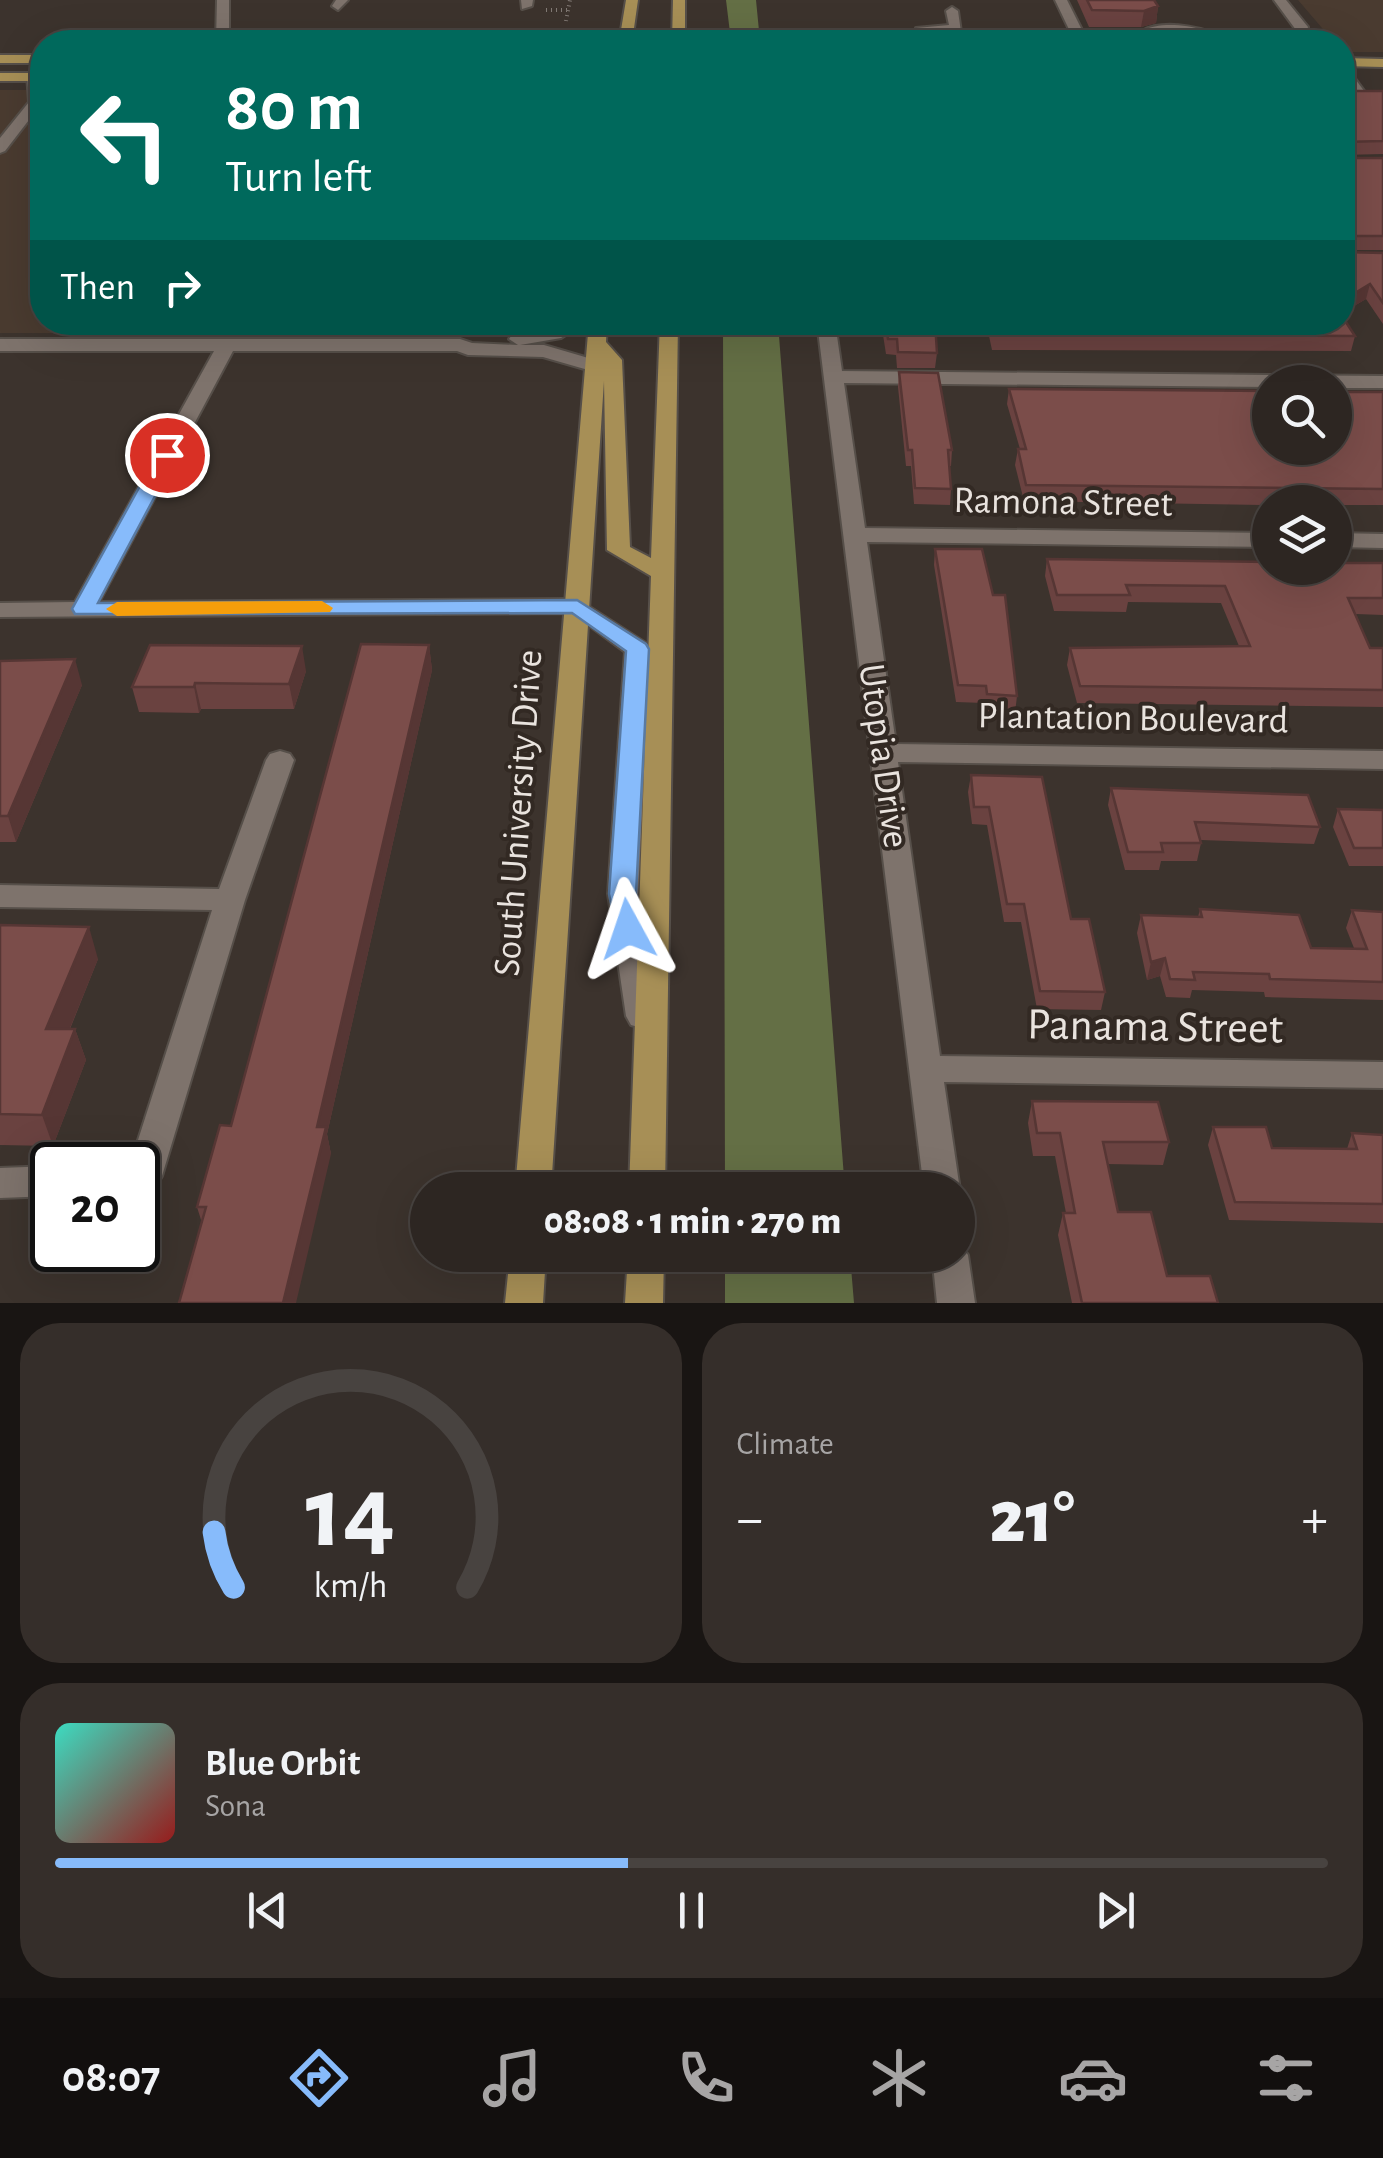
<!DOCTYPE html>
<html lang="en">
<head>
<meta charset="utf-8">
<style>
  body { margin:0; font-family:"Alegreya Sans",sans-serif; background:#352e2a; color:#f1f3f6; height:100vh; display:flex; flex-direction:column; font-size:38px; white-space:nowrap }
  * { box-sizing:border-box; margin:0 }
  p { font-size:32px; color:#a7a5a5 }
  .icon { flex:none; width:55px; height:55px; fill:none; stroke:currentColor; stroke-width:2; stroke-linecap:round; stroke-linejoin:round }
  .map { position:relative; height:1303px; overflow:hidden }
  .sheet { display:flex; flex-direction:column; gap:20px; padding:20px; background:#191513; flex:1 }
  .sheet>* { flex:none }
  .banner { position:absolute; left:30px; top:30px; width:1325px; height:305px; border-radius:40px; box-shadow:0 10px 40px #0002,0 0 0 2px #484340; background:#00695c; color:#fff; overflow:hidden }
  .fabs { position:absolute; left:1252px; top:365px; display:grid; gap:20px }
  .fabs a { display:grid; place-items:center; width:100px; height:100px; border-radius:50%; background:#2d2622; box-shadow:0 10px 40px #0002,0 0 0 2px #484340; font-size:50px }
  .speed { position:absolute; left:30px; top:1142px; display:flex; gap:20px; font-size:50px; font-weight:700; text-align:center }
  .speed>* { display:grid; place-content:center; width:130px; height:130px; border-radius:50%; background:#2d2622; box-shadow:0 10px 40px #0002,0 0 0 2px #484340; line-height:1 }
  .speed .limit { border:5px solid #111; border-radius:15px; background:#fff; color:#111 }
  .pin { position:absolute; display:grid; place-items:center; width:85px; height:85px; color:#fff; margin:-42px; border:5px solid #fff; border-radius:50%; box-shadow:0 2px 10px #0007 }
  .me { position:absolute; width:110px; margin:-55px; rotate:355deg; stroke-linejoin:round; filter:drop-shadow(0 0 8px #0008) }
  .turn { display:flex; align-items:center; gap:35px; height:210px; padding:0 30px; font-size:45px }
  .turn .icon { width:130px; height:130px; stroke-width:2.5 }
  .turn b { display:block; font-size:70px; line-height:85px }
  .then { display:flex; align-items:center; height:95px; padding:0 30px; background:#0003; gap:20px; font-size:38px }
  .big { font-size:75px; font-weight:800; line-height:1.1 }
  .sheet .tile { flex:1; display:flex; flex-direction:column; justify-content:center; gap:15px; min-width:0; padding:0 35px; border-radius:40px; background:#352e2a }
  .sheet .dial { align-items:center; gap:0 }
  .dial svg { height:260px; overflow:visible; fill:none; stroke:#484340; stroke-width:7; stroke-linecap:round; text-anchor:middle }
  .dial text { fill:#f1f3f6; stroke:none }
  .song { display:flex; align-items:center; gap:30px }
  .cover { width:120px; height:120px; border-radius:15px; background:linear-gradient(135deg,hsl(170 70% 55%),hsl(0 70% 35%)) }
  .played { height:10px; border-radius:5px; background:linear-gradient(90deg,#87bbfb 45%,#484340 45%) }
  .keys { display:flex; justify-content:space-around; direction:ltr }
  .heat { display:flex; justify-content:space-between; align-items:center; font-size:55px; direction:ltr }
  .sheet .tiles { flex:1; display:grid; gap:20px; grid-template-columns:1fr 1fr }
  .tile:last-child { grid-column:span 2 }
  .trip { position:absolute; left:410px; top:1172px; width:565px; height:100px; border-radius:50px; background:#2d2622; box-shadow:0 10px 40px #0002,0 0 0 2px #484340; font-weight:800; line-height:100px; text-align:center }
  .tab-bar { display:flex; height:160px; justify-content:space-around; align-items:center; background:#120f0e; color:#a7a5a5 }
  .tab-bar .icon { width:70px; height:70px }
  .tab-bar .on { color:#87bbfb }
  .tab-bar b { font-size:45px; color:#f1f3f6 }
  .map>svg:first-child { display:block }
  .built { fill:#4a3b30 }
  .water { fill:#646f45 }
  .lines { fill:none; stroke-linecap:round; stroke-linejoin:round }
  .minor-casing { stroke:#564f49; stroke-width:4 }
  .major-casing { stroke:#564f49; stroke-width:4 }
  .path { stroke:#827a75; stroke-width:4; stroke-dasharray:1 4; stroke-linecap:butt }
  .minor { fill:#7e736c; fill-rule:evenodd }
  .major { fill:#a78f56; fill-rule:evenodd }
  .wall { fill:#6a4240 }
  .shaded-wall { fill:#563634 }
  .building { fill:#7b4d4a; stroke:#563634; stroke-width:2.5 }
  .route { fill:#87bbfb; stroke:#587aa3; stroke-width:2.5 }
  .slow { fill:#f59e0b }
  .labels { text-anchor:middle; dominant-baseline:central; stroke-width:8; stroke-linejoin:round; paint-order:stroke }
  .street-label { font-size:38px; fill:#e9e3de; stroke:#322923 }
  .near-street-label { font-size:45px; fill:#e9e3de; stroke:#322923 }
</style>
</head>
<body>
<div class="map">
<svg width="1383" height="1303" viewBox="0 0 1383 1303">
  <rect width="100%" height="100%" fill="#3c332d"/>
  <path class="built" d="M1298,0h85v52h-40l-1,-10h-8z
    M0,90h42v232l499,1 -2,11 -539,-1z"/>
  <path class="water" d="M726,0h30l4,41h-29z
    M723,323h55l67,867h-120z
    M725,1255h125l4,48h-129z"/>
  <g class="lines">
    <defs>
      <path id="minor" d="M217,0h12v42h-13z
        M336,0h12l-10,10 -6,-4z
        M521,0h12l-1,6 -10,3z
        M1055,0h12l18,36 62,1 -5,-6c23,-13 69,-3 91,11 -24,1 -48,-7 -75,-7l4,7h-87z
        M1274,0h12l22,27 -4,12 -35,3 27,-12z
        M952,7l6,4 3,21 -32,2 1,8h-12l-2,-14 33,-3 -3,-14z
        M27,74l12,3 3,26 -37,48 -5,2v-15l29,-36z
        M1343,76h10l17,23 -2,3h-10l-16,-21z
        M561,322h24l-24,16 -41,7h24l58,17v8l-7,2 -52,-15 -75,-2 -11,-4h-224l-134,251 478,-3 70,45 3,5 -12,245 20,122 -5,9 -11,3 -11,-3 -5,-9 -18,-122 17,-242 -53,-39 -572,4v-14l75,-1 139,-251h-214v-12h460l12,4 46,2 -9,-6 3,-4 37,-6z
        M817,322h18l7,49 541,5v12h-48v-6h-65v5l-426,-4 21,145 405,5v14l-403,-5 29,202 487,7v18l-485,-7 42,294 443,6v26l-439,-6 16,108 -2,4v-4h-34z
        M1335,533l48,1v14l-48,-1z
        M280,751l10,3 4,6 -49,140 -83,276 -6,10 -18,6v-27h-8l82,-255 -212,-3v-22l219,4 47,-129 4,-6z
        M52,1166v30l-52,2v-30z
        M958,1242l10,13 7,48h-38l-5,-48h26z"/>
      <path id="major" d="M626,0h12l-6,42h-13z
        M673,0h12v42h-13z
        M0,55h42v8h-42z
        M1342,58l41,1v8l-41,-1z
        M0,73h42v8h-42z
        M589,322h18l-1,20 16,18 8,187 21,11 9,-236h18l-13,868h-36l22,-614 -44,-26 -3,-169 -53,809h-36z
        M510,1255h36l-3,48h-38z
        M628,1255h36l-1,48h-38z"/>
    </defs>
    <use href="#minor" class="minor-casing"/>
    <use href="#major" class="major-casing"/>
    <path class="path" d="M546,10h22
      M566,21l4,-21"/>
    <use href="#minor" class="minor"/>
    <use href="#major" class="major"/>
  </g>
  <path class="wall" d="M1077,0h77l4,6 -2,17 -15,4h-52z
    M1342,91h41v63l-41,1z
    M1342,156l3,2h38v92h-40v2l40,1v71l-17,-25 -24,14z
    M881,322h54l2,31 -2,15h-38l-1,-13 -10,-1z
    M986,322h356l13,14 -4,15 -359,-1z
    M899,372l53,78 -1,16h-2l2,23 -1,16 -36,-1 -3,-38h-5l-8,-79z
    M1009,389l374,3v113h-48v-3h-65v3h-8l-238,-4 -9,-36 3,-16h2l-13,-45z
    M935,549l82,147 -2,17 -31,-2v-8l-28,-1 -22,-137z
    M1047,559l336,4v52l-27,-1 14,34h13v59l-306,-4 -10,-38 3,-17 169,-2 -18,-43 -93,-1 -2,10 -72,-1 -9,-35z
    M429,645l3,25 -105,464 4,20 -129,69 -5,-16z
    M0,660l82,25 -66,157h-16z
    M306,671l-12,38h-93l-2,4 -60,-1 -7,-25z
    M971,775l100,144 34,73 -4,18 -64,-1 -16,-87h-17l-17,-97 -15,-1 -4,-32z
    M1111,788l209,39 -6,17 -113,-4v3l-4,18h-36l-2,9h-34l-17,-65z
    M1338,809l45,1v56h-34l-16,-39z
    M1200,909l111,39h43l-8,-20 6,-18 31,2v88l-118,-3 -1,-5 -72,-2 -2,8 -24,-1 -6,-21 -13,4 -10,-47 4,-18 57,2z
    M0,925l98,34 -28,70h5l11,31 -33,86 -53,-1z
    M1032,1101l137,41 -6,23 -56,-1 11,48 49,64 51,27h-146l-14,-68 5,-22h3l-11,-57h-22l-5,-33z
    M1213,1127l59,21 75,1 5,-16 31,2v88l-154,-3 -21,-75z"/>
  <path class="shaded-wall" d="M1158,6l-2,17 -15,4 3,-16z
    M1370,284l-4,15 -24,14v-12z
    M429,645l3,25 -105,464 4,20 -35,149h-13l34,-176z
    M302,646l4,25 -12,38 -5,-25z
    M75,659l7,26 -66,157 -8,-26z
    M195,683l6,26 -2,4 -5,-26z
    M89,927l9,32 -41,101 -11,-31z
    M1165,958l-5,18 -13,4 4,-18z
    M75,1029l11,31 -33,86 -11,-31z"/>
  <path class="building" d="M1087,0h67l4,6 -14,5 -52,-1z
    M1342,91h41v50l-41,1z
    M1342,156l3,2h38v78h-38l-3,3z
    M1342,248l1,4 40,1v50l-13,-19 -28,17z
    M1342,316l13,20 -361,-2 -3,-12h351z
    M885,322h50l2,31 -39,-1 -1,-13h-9z
    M899,372l39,1 14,77h-4l3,39 -36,-1 -3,-38h-4z
    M1009,389l261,2v57h65v-56h48v97l-357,-4 -8,-36h8z
    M935,549h47l11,46h12l12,101 -30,-2 -1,-8 -28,-1z
    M1047,559l223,3v6h65v-5h48v35h-35l22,50h13v42l-303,-4 -10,-38 180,-2 -25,-60 -99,-1 4,10h-73z
    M361,644l68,1 -112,482h9l-43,176h-104l27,-96h-9l23,-82 11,1z
    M150,645l152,1 -13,38 -94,-1 -1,4h-62z
    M75,659l-67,157h-8v-155z
    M971,775l71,2 29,142h18l16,73 -65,-1 -16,-87h-17l-18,-97h-15z
    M1111,788l197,7 12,32 -125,-5 6,21h-40l2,9h-35z
    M1338,809l45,1v38h-29z
    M1200,909l99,6 12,33 56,1 -15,-39 31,2v70l-113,-3 -1,-5 -76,-2 2,8 -25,-1 -5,-21 -14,4 -10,-47 61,2z
    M0,925l89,2 -43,102h29l-33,86 -42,-1z
    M1032,1101l126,1 11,40h-66l15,70h33l16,64h43l8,27h-136l-19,-90h12l-15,-80h-23z
    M1213,1127h53l6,21 85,1 -5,-16 31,2v69l-148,-2z"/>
  <path class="route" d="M167,449l10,6 -79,148 479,-3 69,44 3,5 -13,245 6,35 -4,7h-20l-9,-42 17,-243 -54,-38 -497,1 -3,-5 85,-154z"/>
  <path class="slow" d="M322,601l11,7 -3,4 -213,4 -11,-7 11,-7z"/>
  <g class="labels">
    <g class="street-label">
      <text transform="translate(1063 503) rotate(1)">Ramona Street</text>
      <text transform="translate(1133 719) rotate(1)">Plantation Boulevard</text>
      <text transform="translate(883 756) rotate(82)">Utopia Drive</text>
      <text transform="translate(519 813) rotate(-86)">South University Drive</text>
    </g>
    <g class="near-street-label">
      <text transform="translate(1155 1027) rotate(1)">Panama Street</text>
    </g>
  </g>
</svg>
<div class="fabs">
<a><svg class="icon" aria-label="search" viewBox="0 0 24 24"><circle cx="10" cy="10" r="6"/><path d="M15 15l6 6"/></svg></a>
<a><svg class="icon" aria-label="layers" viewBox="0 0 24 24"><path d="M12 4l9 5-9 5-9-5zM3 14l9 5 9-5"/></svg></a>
</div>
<div class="speed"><div class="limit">20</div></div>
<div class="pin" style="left:167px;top:455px;background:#d93025"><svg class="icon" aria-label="arrive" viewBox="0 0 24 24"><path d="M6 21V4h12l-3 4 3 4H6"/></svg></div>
<svg class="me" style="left:628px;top:929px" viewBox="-20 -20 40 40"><path d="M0-17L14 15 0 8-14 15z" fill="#87bbfb" stroke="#fff" stroke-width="4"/></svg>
<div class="trip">08:08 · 1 min · 270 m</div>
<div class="banner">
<div class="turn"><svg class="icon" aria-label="left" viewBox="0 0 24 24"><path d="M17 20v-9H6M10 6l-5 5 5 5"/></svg><div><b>80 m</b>Turn left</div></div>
<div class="then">Then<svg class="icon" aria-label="right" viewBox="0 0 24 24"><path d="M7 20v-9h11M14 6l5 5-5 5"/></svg></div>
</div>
</div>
<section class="sheet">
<div class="tiles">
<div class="tile dial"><svg viewBox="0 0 100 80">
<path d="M14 69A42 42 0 1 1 86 69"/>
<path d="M14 69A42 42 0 0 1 8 52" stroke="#87bbfb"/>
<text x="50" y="56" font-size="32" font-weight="700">14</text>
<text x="50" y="72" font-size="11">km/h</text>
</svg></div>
<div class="tile"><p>Climate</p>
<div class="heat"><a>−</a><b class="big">21°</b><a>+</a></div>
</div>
<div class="tile">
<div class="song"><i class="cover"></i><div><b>Blue Orbit</b><p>Sona</p></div></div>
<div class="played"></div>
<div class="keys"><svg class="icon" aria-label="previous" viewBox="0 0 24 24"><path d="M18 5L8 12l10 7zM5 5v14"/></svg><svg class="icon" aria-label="pause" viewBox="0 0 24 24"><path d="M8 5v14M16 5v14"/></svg><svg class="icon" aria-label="next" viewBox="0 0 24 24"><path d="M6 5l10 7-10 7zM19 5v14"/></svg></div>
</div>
</div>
</section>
<nav class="tab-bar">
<b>08:07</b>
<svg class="icon on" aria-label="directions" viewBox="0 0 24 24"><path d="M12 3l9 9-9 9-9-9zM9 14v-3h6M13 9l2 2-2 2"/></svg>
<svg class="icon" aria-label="music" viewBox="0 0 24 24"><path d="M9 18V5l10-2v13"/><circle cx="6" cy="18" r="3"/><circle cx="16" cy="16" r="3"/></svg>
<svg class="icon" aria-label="phone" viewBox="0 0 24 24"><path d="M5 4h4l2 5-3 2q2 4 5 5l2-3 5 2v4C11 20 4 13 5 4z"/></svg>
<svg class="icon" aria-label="climate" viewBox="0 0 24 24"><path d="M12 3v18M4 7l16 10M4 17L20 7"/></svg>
<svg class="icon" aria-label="car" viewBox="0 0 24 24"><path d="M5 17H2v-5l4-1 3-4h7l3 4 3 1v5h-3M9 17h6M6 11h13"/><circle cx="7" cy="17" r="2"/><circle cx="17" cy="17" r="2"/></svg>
<svg class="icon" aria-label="filters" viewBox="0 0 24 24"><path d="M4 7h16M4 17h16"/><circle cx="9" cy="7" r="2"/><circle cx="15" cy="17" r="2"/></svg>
</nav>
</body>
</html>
